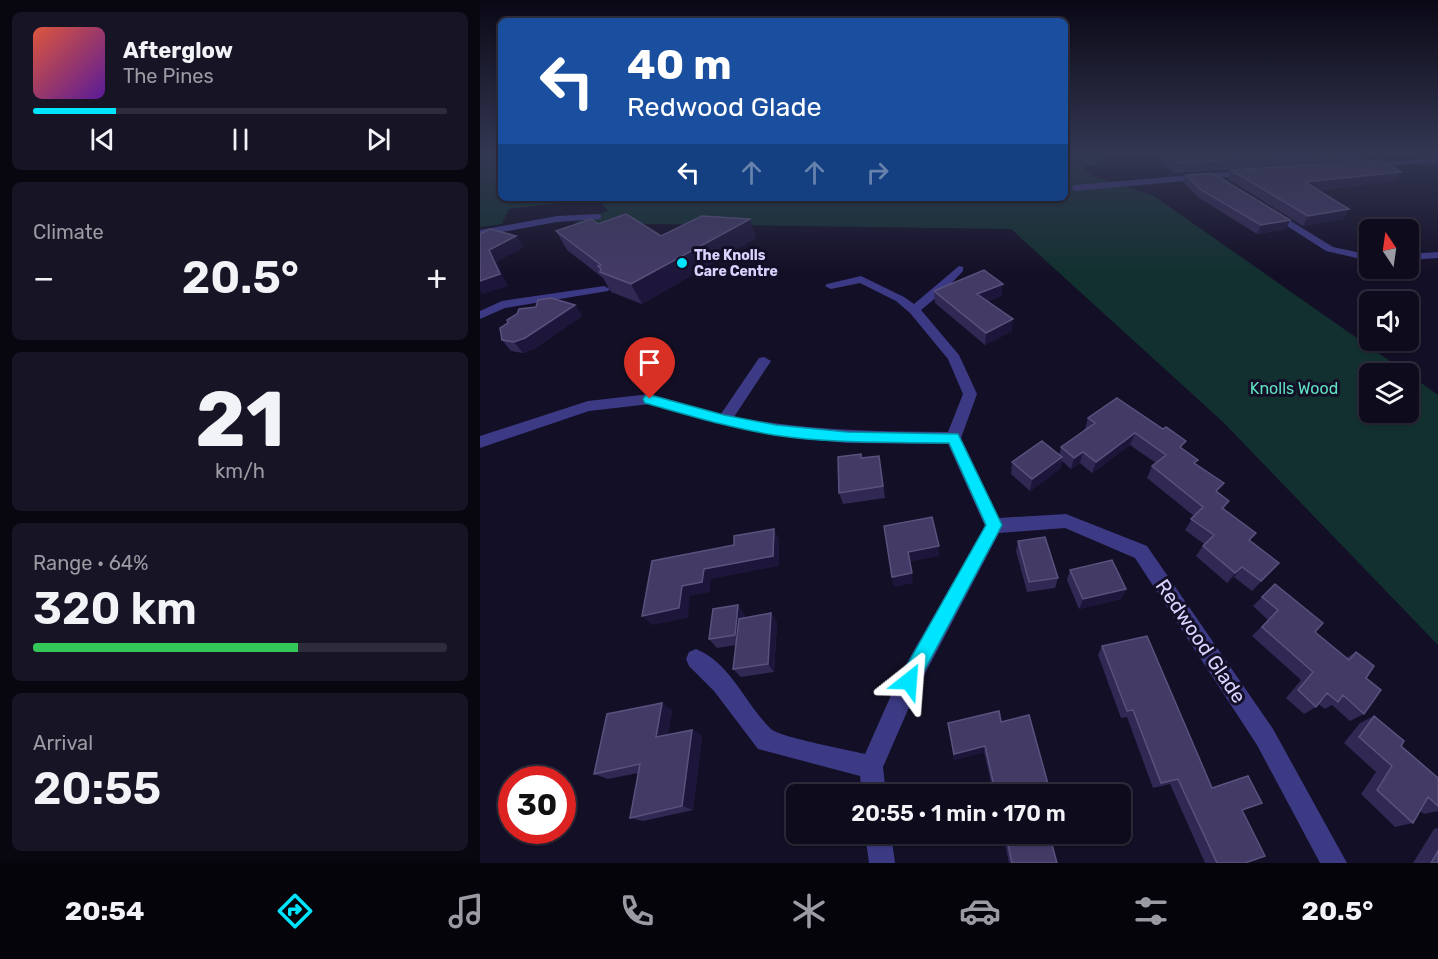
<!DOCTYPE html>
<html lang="en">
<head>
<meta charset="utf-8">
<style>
  body { margin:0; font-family:Rubik,sans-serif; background:#171425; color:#f1f3f6; height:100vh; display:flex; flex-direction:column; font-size:22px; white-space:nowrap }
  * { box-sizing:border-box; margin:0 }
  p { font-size:20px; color:#9b9ba3 }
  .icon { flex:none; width:33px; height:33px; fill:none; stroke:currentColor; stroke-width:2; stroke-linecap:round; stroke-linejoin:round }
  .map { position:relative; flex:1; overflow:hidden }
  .side { display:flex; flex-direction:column; gap:12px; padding:12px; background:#08060f; width:480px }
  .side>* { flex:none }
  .hud { position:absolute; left:18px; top:18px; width:570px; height:183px; border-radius:9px; box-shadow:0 2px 4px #0004,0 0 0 2px #2e2b3b; background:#1a4fa0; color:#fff; overflow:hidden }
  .needle { width:39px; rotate:347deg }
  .fabs { position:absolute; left:879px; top:219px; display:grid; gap:12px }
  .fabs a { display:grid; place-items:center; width:60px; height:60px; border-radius:9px; background:#0e0b1c; box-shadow:0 2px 4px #0004,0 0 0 2px #2e2b3b; font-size:30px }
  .speed { position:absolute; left:18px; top:766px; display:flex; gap:12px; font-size:30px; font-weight:700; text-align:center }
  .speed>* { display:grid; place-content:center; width:78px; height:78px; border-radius:50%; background:#0e0b1c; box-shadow:0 2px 4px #0004,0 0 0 2px #2e2b3b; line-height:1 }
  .speed .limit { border:9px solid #d22; background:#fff; color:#111 }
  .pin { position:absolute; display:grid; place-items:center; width:51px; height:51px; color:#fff; margin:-62px -26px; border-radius:50% 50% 50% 0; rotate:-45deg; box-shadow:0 0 6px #0007 }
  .pin .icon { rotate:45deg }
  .me { position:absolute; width:66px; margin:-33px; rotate:28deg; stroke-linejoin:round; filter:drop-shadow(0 0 4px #0008) }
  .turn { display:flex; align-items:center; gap:21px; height:126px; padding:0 30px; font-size:27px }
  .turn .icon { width:78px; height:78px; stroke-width:2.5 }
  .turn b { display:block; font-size:42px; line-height:51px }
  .lanes { display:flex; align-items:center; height:57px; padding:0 30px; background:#0003; justify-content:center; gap:30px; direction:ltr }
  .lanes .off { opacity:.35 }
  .big { font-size:45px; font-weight:600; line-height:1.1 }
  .side .tile { flex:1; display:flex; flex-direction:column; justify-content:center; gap:9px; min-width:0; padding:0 21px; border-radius:9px; background:#171425 }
  .side .dial { align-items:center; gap:0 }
  .dial b { font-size:78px; line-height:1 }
  .song { display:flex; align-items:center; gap:18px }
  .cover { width:72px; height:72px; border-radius:9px; background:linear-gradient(135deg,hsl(10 70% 55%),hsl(270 70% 35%)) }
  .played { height:6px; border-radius:3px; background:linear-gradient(90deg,#00e5ff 20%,#2e2b3b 20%) }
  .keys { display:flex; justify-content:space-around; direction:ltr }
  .heat { display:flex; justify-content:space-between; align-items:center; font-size:33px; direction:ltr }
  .charge { height:9px; border-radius:4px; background:linear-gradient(90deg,#34c759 64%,#2e2b3b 0) }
  .trip { position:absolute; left:306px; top:784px; width:345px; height:60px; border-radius:9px; background:#0e0b1c; box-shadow:0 2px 4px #0004,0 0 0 2px #2e2b3b; font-weight:600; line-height:60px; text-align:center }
  .tab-bar { display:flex; height:96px; justify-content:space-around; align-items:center; background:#06040b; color:#9b9ba3 }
  .tab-bar .icon { width:42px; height:42px }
  .tab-bar .on { color:#00e5ff }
  .tab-bar b { font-size:27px; color:#f1f3f6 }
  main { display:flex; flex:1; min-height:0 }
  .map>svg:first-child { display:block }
  .green { fill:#12302f }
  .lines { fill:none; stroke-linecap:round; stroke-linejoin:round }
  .minor { fill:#3d3a85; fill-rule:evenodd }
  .wall { fill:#312854 }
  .shaded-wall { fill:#1d163a }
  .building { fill:#433a66; stroke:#5a527e; stroke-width:1.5 }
  .route { fill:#00e5ff; stroke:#0095a6; stroke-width:1.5 }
  .poi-dot { fill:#00e5ff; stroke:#130f26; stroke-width:2 }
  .labels { text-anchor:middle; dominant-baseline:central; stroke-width:6; stroke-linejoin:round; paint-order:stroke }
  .far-poi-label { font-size:14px; font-weight:bold; fill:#d9d4ff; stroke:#130f26; text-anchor:start }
  .park-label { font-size:16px; fill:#5fe0c0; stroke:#130f26 }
  .near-street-label { font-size:20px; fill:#d9d4ff; stroke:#130f26 }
</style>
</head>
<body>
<main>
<section class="side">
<div class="tile">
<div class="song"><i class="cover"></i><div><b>Afterglow</b><p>The Pines</p></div></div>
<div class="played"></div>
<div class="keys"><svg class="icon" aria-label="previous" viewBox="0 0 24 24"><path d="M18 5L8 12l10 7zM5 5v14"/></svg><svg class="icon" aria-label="pause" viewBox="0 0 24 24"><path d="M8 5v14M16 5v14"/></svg><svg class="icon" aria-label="next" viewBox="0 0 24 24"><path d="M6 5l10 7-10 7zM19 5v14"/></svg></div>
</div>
<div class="tile"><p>Climate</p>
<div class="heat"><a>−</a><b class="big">20.5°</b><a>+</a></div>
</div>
<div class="tile dial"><b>21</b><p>km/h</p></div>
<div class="tile"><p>Range · 64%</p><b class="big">320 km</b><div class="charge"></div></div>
<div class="tile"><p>Arrival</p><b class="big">20:55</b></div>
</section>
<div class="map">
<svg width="958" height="863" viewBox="0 0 958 863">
  <rect width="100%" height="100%" fill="#130f26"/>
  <path class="green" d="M0,153h21v45h213l20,2 29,-2h302v-45h39l-2,12h-20l8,10 64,21 253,177 -37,1v38h38l1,-38 29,21v250l-215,-223 -212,-193 -438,-6 35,-12 -10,-13 -89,11 -7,15 -22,3z"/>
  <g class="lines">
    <path class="minor" d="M958,158v4l-69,5 -4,-2 4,-2z
      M769,170l4,3 -1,2 -177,16 -4,-3 4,-3z
      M793,210l60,37 37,8v6l-44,-10 -56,-36v-4z
      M118,214l3,1v4l-44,3 -77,14v-6l77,-14z
      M958,252v6l-30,2v-6z
      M479,266l4,1v4l-19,20 -23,19 38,45 18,39 -16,44 38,80 67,-4 81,32 126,183 74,134h-27l-63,-118 -122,-187 -70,-30 -66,5 -82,156 -34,78 3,28h-24l-2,-19 -102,-27 -44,-58 -25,-25 -3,-7 3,-7 7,-3c35,14 49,55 75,80 8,8 78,21 94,25l36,-81 84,-147 -37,-82 -101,-1 -71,-7 -52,-11 -74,-21 -61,7 -109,37v-12l108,-35 62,-7 71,20 38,-56 5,-1 7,4 -37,56c71,13 141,15 214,15l15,-38 -15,-35 -38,-46 -14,-12 -36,-18 -29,6 -6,-3 2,-2 34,-8 43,21 10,7z
      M124,286l6,3 -2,2 -103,17 -25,11v-8l22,-10z
      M385,834h26l4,29h-26z"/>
  </g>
  <path class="wall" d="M679,153h210l-4,7 -191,13 -16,-15z
    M751,170l165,11 -79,9 27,29 -41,7 -75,-47z
    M706,175l104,45 -4,9 -29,5 -58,-36 -15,-15z
    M118,224l63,12 95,2 -114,66 -31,-12 -8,-14 -36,-28 -11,-19z
    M454,291l68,5 -14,5 24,30 -27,14 -50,-42z
    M95,305l7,11 -48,33 -11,4 -12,-2 -9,-11z
    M608,418l94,31 14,15 22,29 11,8 -5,8 26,31 29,23 -27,28 -18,-14 -7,6 -31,-27 8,-12 -19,-14 9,-14 -47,-38 5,-12 4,-3 -26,-18 -38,28 -12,-10 -9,6 -9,-8 -2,8 -30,22 -19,-17 1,-12 47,-7 2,-8 24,-17v-1z
    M382,458l19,9 4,31 -42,6 -4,-11z
    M538,541l40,37 -3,10 -28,4 -11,-41z
    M590,570l56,19 -5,10 -42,10 -12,-29z
    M795,584l40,48 31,26 10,-6 10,26 -2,36 -14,7 -18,-16 -7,4 -7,-5 -2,3 -12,7 -18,-16 15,-18 -49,-44 16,-16 -15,-14z
    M291,613l6,10 -3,49 -33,5 -8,-8 3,-24 -19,3 -8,-9 36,-24v3z
    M622,646l110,142 30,22 3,53h-40l-35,-79 -17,4 -26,-71 -6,1 -23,-63z
    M192,710l-4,25 24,-5 10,6 -9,74 -50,11 -13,-3 8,-45 -30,6 -14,-5z
    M894,716l27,30 37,32v33l-14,3 -4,-3 -7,12 -18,4 -34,-33 15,-22 -32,-29 16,-20z
    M521,722l47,62 -4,5 -22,6h-28l-10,-43 -30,8 -6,-37z
    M958,828v35h-25l21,-34z
    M527,840l50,23h-48l-4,-20z"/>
  <path class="shaded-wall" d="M921,172l-5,9 -95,10 4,-9z
    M869,209l-5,10 -41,7 5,-10z
    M270,219l6,19 -114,66 -11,-20z
    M810,220l-4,9 -29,5 4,-9z
    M36,236l8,11 -27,15 11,24 -25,8 -3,-3v-10l9,-31z
    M523,284l-1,12 -25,9v-11z
    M95,305l7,11 -48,33 -11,4 -9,-11z
    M533,319l-1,12 -27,14 1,-12z
    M655,433l-5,12 -38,28 4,-11z
    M603,452l-3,11 -9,6 3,-11z
    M582,457l-2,12 -30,22 2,-12z
    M294,529l5,10v27l-68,13 -1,13 -20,4 -2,22 -36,7 -10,-9 40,-30 22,-17z
    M459,546v10l-30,6 -1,-10z
    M762,567l-8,10 -7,6 8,-10z
    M432,573l1,10 -19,4 -2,-10z
    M646,589l-5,10 -42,10 4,-10z
    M258,605l7,10 -2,29 -8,-9z
    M291,613l6,10 -3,49 -6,-8z
    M182,703l10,7 -5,34 -11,-7z
    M212,730l10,6 -9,74 -11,-4z
    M505,746l-1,6 -30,8v-6z
    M568,784l-4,5 -22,6h-15z"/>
  <path class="building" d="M686,153h170l-159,10z
    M902,160l19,12 -96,10 44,27 -41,7 -77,-46z
    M732,173l78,47 -29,5 -60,-35 -15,-15z
    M146,214l35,22 41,-20 48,3 -119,65 -31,-12 1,-3 -3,-3 3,-1 -45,-34 35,-12 7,5z
    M10,229l26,7 -27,14 11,24 -20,7v-47z
    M504,270l19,14 -26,10 36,25 -27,14 -52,-42z
    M71,298l24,7 -50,33 -11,4 -12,-2 -2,-12 8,-5 -1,-3 10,-6 2,-5 17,-2 2,-7z
    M637,398l46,31 3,-2 20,14 -6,6 18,13 -4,3 30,20 -8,8 13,10 -7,7 34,25 -7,7 30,23 -18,18 -19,-14 -7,6 -32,-27 11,-11 -23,-16 12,-12 -51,-41 14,-11 -31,-22 -39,29 -13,-10 -9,6 -13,-11 34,-24 -7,-5z
    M562,441l20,16 -30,22 -20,-17z
    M381,454v4l18,-2 4,30 -44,7 -1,-36z
    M452,517l7,29 -31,6 4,21 -20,4 -8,-51z
    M294,529l-1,27 -69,13 -2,13 -20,4 -3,22 -37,8 10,-55 82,-16v-9z
    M565,537l13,41 -29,4 -11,-41z
    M632,560l14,29 -43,10 -13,-29z
    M795,584l48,39 -8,9 34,28 7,-8 18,14 -8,12 15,12 -17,24 -21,-19 -5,7 -11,-9 -11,14 -18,-17 15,-18 -51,-45 16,-17 -16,-13z
    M258,605l-3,30 -26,4 4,-30z
    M291,613l-3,51 -35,5 6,-50z
    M667,636l65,152 36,-12 14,27 -20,7 23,46 -20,7h-28l-39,-84 -17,4 -28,-73 -6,1 -25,-65z
    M182,703l-6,34 36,-7 -10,76 -52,12 10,-54 -46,10 13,-60z
    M519,711l2,11 28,-7 19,69 -41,11h-11l-11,-49 -31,8 -6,-31z
    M894,716l30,25 -3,5 37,32v28l-10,-9 -15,26 -36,-33 15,-24 -33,-29z
    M549,834h20l8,29h-45l-5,-23z
    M958,851v12h-7z"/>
  <linearGradient id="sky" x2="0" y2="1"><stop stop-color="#0a0815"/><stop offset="0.56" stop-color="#333752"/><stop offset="1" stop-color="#333752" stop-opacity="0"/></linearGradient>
  <rect width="958" height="274" fill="url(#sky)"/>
  <path class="route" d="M170,395l74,20 52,10 71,7 111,2 44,91 -87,163 -6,3 -7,-3 -3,-7 3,-7 84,-149 -37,-82c-58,-1 -117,1 -175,-8 -44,-7 -86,-20 -129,-32l-2,-4 2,-3z"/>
  <circle class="poi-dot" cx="202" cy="263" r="6"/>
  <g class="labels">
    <g class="far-poi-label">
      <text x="214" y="255">The Knolls<tspan x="214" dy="16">Care Centre</tspan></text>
    </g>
    <g class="park-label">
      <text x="814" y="388">Knolls Wood</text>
    </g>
    <g class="near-street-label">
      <text transform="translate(721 641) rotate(56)">Redwood Glade</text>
    </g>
  </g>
</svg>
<div class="fabs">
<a><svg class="needle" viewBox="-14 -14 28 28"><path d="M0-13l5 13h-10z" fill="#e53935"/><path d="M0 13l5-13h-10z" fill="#9b9ba3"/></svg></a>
<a><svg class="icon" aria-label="sound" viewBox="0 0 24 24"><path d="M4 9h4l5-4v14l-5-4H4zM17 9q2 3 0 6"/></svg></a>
<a><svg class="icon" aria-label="layers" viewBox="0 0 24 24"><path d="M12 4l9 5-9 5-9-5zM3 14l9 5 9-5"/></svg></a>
</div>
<div class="speed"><div class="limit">30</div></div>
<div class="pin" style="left:170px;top:399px;background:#d93025"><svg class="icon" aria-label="arrive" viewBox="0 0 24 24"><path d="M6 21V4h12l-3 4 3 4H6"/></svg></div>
<svg class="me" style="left:429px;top:681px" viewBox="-20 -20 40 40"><path d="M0-17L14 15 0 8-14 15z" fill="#00e5ff" stroke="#fff" stroke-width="4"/></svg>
<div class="trip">20:55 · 1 min · 170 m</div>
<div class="hud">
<div class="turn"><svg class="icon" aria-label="left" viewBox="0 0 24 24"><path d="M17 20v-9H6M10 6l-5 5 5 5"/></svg><div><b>40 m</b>Redwood Glade</div></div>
<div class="lanes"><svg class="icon" aria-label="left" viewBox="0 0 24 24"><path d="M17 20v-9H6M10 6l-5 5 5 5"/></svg><svg class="icon off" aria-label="ahead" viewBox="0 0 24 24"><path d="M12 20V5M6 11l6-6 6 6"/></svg><svg class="icon off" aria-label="ahead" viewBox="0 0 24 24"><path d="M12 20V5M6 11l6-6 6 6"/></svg><svg class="icon off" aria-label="right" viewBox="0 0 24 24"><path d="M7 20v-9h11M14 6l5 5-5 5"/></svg></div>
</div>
</div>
</main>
<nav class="tab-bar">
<b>20:54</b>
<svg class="icon on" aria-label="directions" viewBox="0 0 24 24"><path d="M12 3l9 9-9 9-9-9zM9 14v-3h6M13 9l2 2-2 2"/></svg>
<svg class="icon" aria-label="music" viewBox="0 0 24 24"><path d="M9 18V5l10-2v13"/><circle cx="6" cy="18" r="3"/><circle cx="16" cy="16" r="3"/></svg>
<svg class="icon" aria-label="phone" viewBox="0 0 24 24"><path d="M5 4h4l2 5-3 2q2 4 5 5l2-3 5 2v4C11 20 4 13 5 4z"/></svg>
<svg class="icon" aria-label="climate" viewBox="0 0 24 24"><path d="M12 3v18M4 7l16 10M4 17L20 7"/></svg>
<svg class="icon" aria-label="car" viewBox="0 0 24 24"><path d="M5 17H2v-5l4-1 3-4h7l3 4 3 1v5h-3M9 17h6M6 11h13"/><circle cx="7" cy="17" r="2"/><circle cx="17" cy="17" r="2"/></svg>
<svg class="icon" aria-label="filters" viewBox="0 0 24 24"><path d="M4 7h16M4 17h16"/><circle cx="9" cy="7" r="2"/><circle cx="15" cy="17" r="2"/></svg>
<b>20.5°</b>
</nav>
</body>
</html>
